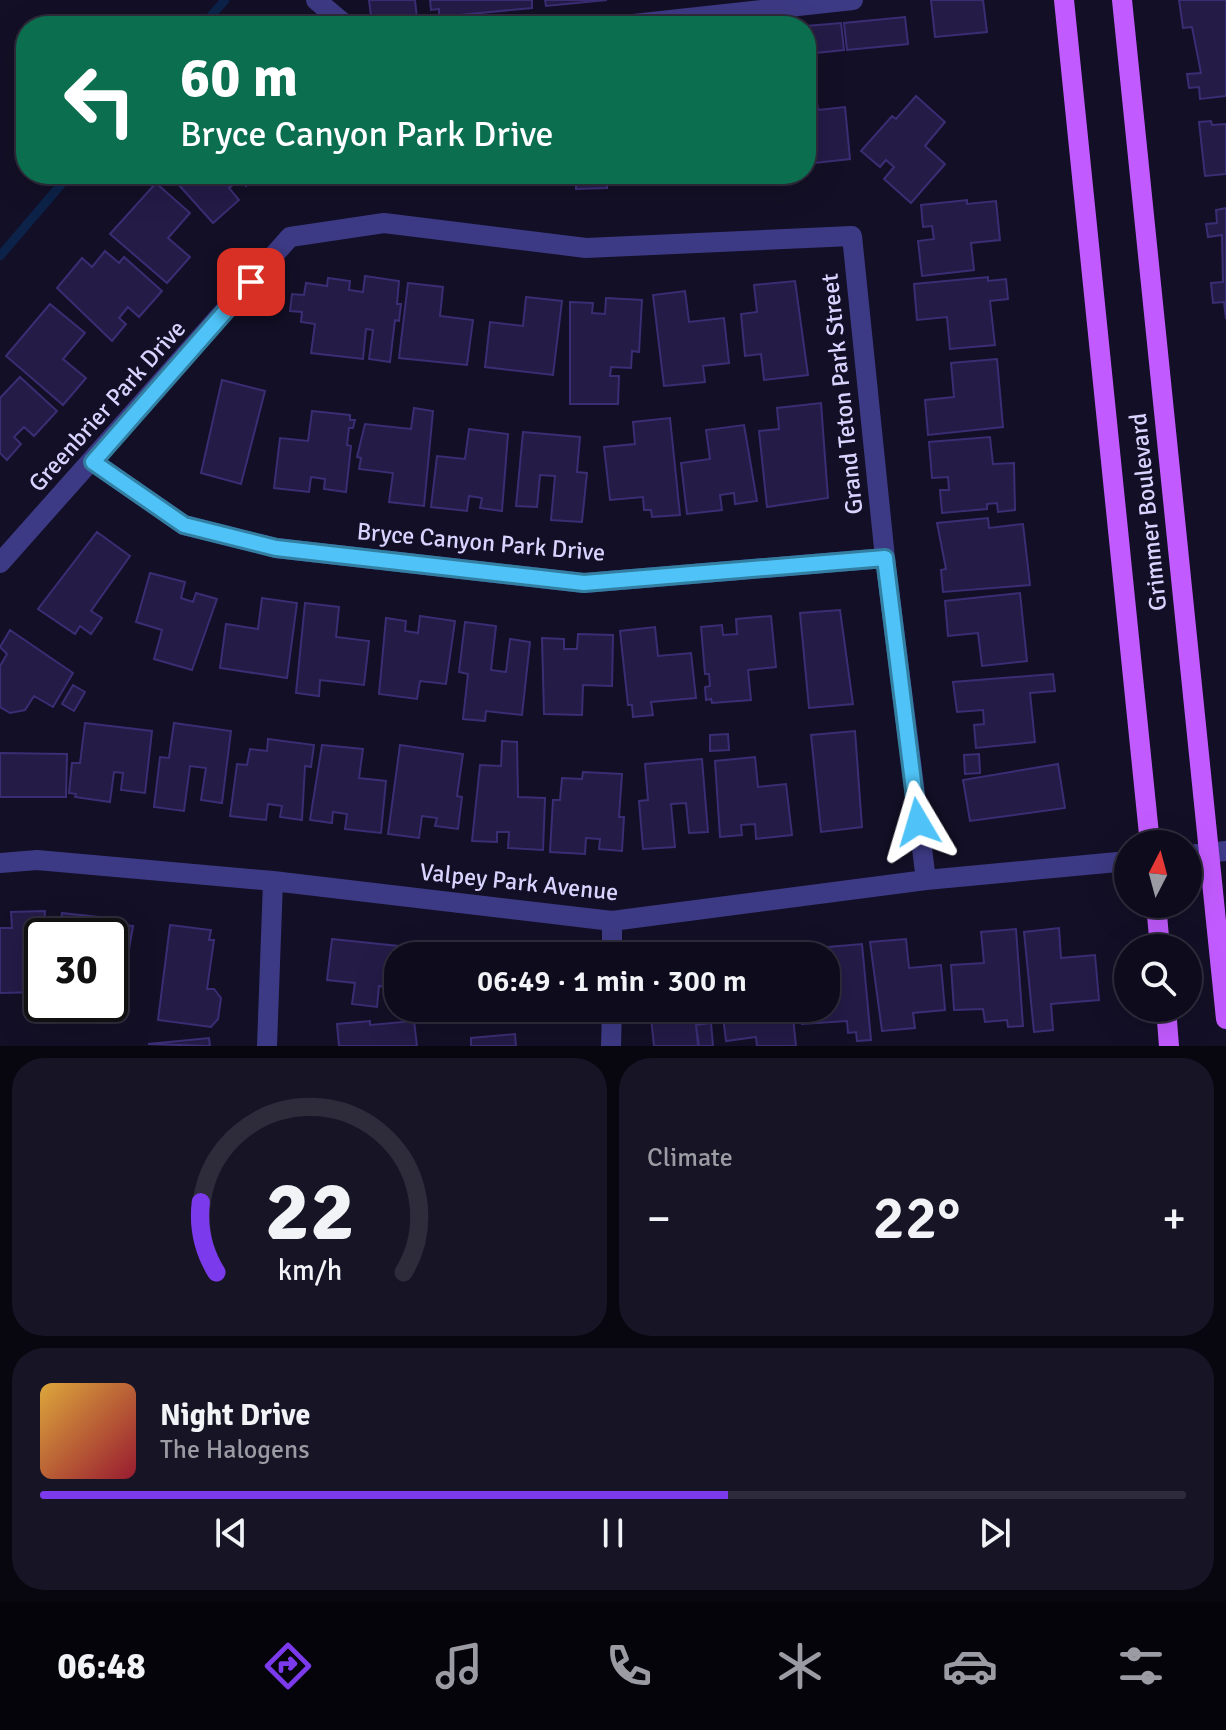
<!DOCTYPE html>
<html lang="en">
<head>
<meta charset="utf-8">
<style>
  body { margin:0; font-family:Signika,sans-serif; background:#171425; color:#f1f3f6; height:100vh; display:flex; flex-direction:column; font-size:30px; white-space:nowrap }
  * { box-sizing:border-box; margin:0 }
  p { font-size:26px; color:#9b9ba3 }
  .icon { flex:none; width:44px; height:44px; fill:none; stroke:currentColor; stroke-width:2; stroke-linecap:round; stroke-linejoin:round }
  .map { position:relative; height:1046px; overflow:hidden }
  .details { display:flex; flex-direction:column; gap:12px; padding:12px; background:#08060f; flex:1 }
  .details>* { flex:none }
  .hud { position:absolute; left:16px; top:16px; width:800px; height:168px; border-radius:32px; box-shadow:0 8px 32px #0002,0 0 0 2px #2e2b3b; background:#0b6e4f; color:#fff; overflow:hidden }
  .needle { width:52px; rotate:6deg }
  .tools { position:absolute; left:1114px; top:830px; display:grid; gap:16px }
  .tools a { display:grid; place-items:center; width:88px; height:88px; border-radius:50%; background:#0e0b1c; box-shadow:0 8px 32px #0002,0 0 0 2px #2e2b3b; font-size:40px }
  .speed { position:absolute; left:24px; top:918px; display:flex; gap:16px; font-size:40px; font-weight:700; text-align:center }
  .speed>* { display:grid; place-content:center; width:104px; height:104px; border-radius:50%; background:#0e0b1c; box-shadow:0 8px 32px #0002,0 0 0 2px #2e2b3b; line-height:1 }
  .speed .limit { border:4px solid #111; border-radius:12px; background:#fff; color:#111 }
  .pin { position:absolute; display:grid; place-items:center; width:68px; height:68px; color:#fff; margin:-34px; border-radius:16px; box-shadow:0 4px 12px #0006 }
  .me { position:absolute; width:88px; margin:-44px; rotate:353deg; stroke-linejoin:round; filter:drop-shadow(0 0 6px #0008) }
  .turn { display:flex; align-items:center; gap:28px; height:168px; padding:0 32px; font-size:36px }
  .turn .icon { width:104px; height:104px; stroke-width:2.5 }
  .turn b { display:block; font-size:56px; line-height:68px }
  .big { font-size:60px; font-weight:600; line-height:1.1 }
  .details .card { flex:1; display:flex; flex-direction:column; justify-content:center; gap:12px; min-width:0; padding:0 28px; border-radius:32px; background:#171425 }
  .details .dial { align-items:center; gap:0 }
  .dial svg { height:208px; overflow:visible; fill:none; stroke:#2e2b3b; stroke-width:7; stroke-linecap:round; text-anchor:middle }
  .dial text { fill:#f1f3f6; stroke:none }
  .song { display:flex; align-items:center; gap:24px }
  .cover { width:96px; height:96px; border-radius:12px; background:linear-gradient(135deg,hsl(40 70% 55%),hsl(350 70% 35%)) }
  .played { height:8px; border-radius:4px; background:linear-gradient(90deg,#7c3aed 60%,#2e2b3b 60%) }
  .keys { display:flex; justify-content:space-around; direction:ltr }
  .heat { display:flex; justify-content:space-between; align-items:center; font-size:44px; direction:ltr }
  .details .tiles { flex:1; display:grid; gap:12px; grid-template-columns:1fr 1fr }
  .card:last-child { grid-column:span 2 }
  .trip { position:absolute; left:384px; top:942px; width:456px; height:80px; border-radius:32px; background:#0e0b1c; box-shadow:0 8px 32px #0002,0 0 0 2px #2e2b3b; font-weight:600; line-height:80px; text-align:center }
  .tab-bar { display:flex; height:128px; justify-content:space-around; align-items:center; background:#06040b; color:#9b9ba3 }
  .tab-bar .icon { width:56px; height:56px }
  .tab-bar .active { color:#7c3aed }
  .tab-bar b { font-size:36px; color:#f1f3f6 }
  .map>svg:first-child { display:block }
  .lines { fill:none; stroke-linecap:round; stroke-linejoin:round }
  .stream { stroke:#0c2248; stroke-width:9 }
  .building { fill:#241b47; stroke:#3b2d73; stroke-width:2 }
  .minor { stroke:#3d3a85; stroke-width:20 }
  .major { stroke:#c25bff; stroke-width:20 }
  .route-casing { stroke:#337fa1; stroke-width:20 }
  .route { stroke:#4fc3f7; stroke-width:14 }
  .labels { text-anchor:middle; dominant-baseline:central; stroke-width:6; stroke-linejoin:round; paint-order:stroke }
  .street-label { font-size:24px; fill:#d9d4ff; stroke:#130f26 }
</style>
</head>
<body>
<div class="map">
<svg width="1226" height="1046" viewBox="0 0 1226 1046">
  <rect width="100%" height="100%" fill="#130f26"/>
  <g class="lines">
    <path class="stream" d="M202,26l23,-26
      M0,256l70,-82"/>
  </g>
  <path class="building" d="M369,0h46l2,19 -19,2v5l-26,-2z
    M430,0h102v8l-93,9v-8l-8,1z
    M545,0h62l-61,6z
    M931,0h52l4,32 -52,5z
    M1179,0h47v96l-26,3 -1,-12 -10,1 -2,-14 14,-1 -9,-46 -9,1z
    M905,17l3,27 -61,6 -3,-27z
    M841,23l3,27 -38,4v-28z
    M814,80l4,30 27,-3 5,52 -35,4 -1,-16 -8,1v-67z
    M916,96l29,26 -20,24 20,18 -34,39 -27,-24 10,-12 -8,-7 -6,7 -19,-16 31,-35 4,3z
    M1211,121l1,4 14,-1v50l-21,2 -6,-54z
    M190,174h70l-14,12 -6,-7 -11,9 10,12 -26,23 -35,-39z
    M427,174h68l-1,8z
    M576,174h31v14l-31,1z
    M656,174h37l1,6 -36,4z
    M156,183l34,30 -22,25 22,19 -23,26 -57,-49z
    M967,200v4l29,-3 4,39 -29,3 3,27 -52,6 -4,-35 16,-2 -2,-13 -9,1 -2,-22z
    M1226,208v111l-2,-17 -11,1 -2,-20 12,-1 -1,-47 -14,2 -2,-13 11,-1 -1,-13z
    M105,251l14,12 5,-6 38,34 -23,26 -11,-10 -9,11 7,6 -14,17 -55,-53 25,-30 10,9z
    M365,276l34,5 -2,23h4l-2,17 -4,-1 -5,42 -21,-3 4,-29 -7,-1 -3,30 -52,-6 4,-29 -14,-2 1,-10 -12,-1 2,-17 12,1 2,-12 21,3 1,-8 22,3 -1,9 14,2z
    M988,277v4l18,-2 2,20 -18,2 5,44 -45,4 -3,-32 -30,3 -3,-36z
    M795,281l13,94 -44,5 -3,-26 -16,2 -4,-42 16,-2 -3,-27z
    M408,283l35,4 -3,29 33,4 -6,45 -68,-7z
    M685,291l4,31 35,-4 5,45 -26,3 2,16 -41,4 -11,-91z
    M526,297l36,4 -9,74 -68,-8 5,-45 33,4z
    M606,298l36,2 -3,52 -7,-1 -1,17 -20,-1 -1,9h9l-1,28h-48v-102l23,1 -1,10 13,1z
    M50,304l35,29 -22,26 23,19 -23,27 -57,-49z
    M997,359l6,68 -75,8 -3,-35 29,-3 -3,-34z
    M20,377l37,34 -23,25 -10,-9 -10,10 7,7 -14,16 -7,-7v-55z
    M222,380l43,11 -24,93 -40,-11z
    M821,403l7,95 -61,9 -8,-76 20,-2 -2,-21z
    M414,408l19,3 -9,95 -35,-4 4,-29 -34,-4 2,-11 -4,-1 8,-33 46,5z
    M312,411l38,4v5h5l-2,8h-4l-2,17 4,1 -5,46 -22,-3 1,-10 -14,-2 -2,15 -35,-4 6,-50 28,3z
    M670,418l10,97 -28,2 -1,-7h-7l-1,-13 -33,3 -6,-53 31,-3 -2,-22z
    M744,425l13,76 -22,3 -1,-11 -14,2 2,15 -35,4 -6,-51 29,-4 -4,-29z
    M469,429l39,5 -6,77 -22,-3 2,-10 -13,-2 -2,15 -36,-4 6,-51 28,3z
    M523,432l57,5 -3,35 10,1 -5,49 -31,-2 4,-44 -15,-1 -3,32 -21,-1z
    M990,437l3,27 21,-1 1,47 -17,2 -1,-9 -10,1v5l-45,4 -2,-23h9l-1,-13 -16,1 -3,-36z
    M988,518l1,10 34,-4 7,61 -87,7 -2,-22 5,-1 -9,-46z
    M97,532l33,24 -39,55 11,7 -11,16 -11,-8 -5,8 -37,-25z
    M150,573l35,9 -4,16 12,4 3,-9 21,6 -25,71 -38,-11 8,-29 -26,-8z
    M1020,593l7,68 -45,5 -4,-33 -30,3 -3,-35z
    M262,598l35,5 -10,75 -67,-10 6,-44 32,5z
    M305,603l34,4 -3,30 33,4 -5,44 -44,-5 -1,16 -23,-3z
    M840,610l13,94 -44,4 -9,-95z
    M420,616l35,5 -9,63 -26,-3 -3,18 -38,-5 7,-76 20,3 -1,10 13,2z
    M771,616l5,51 -28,3 3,30 -39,3 -1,-4 -5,1 -1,-13 5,-1 -1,-12h-4l-4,-47 21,-2 1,10 14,-1 -1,-15z
    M465,622l31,4 -5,44 15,2 4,-33 20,3 -8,73 -36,-4 -1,10 -22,-2 5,-45 -9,-2z
    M655,627l3,29 33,-3 5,45 -45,4 2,13 -20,2 -1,-12h-4l-8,-74z
    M10,630l63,43 -20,34 -19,-11 -9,14 -15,3 -10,-6v-41l7,-12 -7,-7z
    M578,634l35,1 -1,51 -29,-1 -1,30 -38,-1 -2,-76 22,1v10h13z
    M1053,674l2,17 -25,2 5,49 -59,6 -2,-23 10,-1 -1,-14 -26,2 -4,-30z
    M73,685l12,7 -11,19 -12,-7z
    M85,723l67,8 -7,62 -24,-3 2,-17 -9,-1 -4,30 -35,-5 1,-3 -7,-1 3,-30h8z
    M174,723l57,8 -9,72 -21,-3 5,-32 -16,-2 -6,45 -30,-4 6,-50 9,1z
    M855,731l7,96 -41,5 -10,-97z
    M728,734l1,16 -19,1v-16z
    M268,739l46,6 -3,22 -6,-1 -3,54 -22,-3 2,-11 -14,-2 -2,16 -36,-4 7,-52 10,1 3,-16 17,2z
    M502,741l15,1 1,55 27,1 -2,52 -35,-2 1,-16h-12v10l-25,-1 8,-76 21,1z
    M322,745l41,4 -4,29 27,3 -5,52 -36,-4 2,-15 -14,-2 -1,11 -22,-3z
    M400,745l63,9 -6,42 5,1 -4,32 -23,-3 2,-8 -15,-2 -3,22 -31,-4z
    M0,753l67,1 -1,43h-66z
    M979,754l1,19 -15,1 -1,-19z
    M755,757l3,30 28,-3 6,51 -36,4 -1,-15 -14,1 1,10 -22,2 -5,-76z
    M702,759l6,73 -19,1 -3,-30 -15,1 4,43 -32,2 -4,-48 9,-1 -3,-36z
    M1058,764l7,44 -95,13 -7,-41z
    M583,772l39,2 -3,43h5l-2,34 -23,-2 1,-10 -14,-1 -1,16 -35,-2 3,-52h7l2,-22 20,1z
    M45,911l-5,81 -40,1v-65h12l-1,-16z
    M62,913l36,4 -2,15 14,2 1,-11 22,3 -13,76 -10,-1v-65h-51z
    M170,925l41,5 -2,10h5l-7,49h7l7,9 -3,21 -7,8 -53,-7z
    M1059,928l2,30 34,-3 4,45 -48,4 2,26 -19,2 -10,-100z
    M1016,929l7,97 -15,1 -1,-7 -22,2 -2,-13 -29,1 -3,-45 33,-2 -3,-31z
    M332,939l95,10 -1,7h-28v33l-19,-3 -2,21 -25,-3 3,-21 -28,-3z
    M906,939l3,29 32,-3 4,45 -32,3 2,15 -33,3 -12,-89z
    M862,944l9,96 -14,1 -1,-9 -8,1 -1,-12 -45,3 -1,-16h25v-31h5l-3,-30z
    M451,950l60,6h-61z
    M473,1008h43l-1,14 -43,-4z
    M650,1008h56l1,3 -12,2 3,33h-44z
    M722,1008h70l4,38h-39l-1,-9 -30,4z
    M370,1021v4l44,-4 3,25h-78l-2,-22z
    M711,1023l2,23h-14l-3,-21z
    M515,1034l1,12h-45v-8z
    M209,1038l1,8 -62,-2z"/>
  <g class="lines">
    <path class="minor" d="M316,0l31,26
      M615,26l238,-26
      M93,462l91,63 92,23 308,35 301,-25
      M0,563l290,-326 94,-14 202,25 266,-12 33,322 41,322
      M1188,855l38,-4
      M0,863l37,-3 236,21 339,40 314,-41 202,-19
      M612,956v-35
      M267,1046l6,-165
      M611,1046l1,-38"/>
    <path class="major" d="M1064,0l86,844
      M1122,0l104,1019
      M1156,904l4,44
      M1166,1008l3,38"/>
  </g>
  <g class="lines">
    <defs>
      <path id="route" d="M251,282l-158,180 91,63 92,23 308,35 301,-25 33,264"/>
    </defs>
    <use href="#route" class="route-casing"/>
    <use href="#route" class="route"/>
  </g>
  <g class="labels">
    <g class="street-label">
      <text transform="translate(842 394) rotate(-96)">Grand Teton Park Street</text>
      <text transform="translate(107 406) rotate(-48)">Greenbrier Park Drive</text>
      <text transform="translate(1148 512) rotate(-96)">Grimmer Boulevard</text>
      <text transform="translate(481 542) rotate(5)">Bryce Canyon Park Drive</text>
      <text transform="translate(519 882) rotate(6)">Valpey Park Avenue</text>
    </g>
  </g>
</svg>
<div class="tools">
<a><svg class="needle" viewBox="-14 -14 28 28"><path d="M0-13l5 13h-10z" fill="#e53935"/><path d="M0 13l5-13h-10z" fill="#9b9ba3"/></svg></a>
<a><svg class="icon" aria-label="search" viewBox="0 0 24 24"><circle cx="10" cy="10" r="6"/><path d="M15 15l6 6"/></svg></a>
</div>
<div class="speed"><div class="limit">30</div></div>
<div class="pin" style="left:251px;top:282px;background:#d93025"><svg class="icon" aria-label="arrive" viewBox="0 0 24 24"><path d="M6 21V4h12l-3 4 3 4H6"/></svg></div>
<svg class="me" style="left:918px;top:822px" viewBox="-20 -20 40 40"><path d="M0-17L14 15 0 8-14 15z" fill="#4fc3f7" stroke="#fff" stroke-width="4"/></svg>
<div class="trip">06:49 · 1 min · 300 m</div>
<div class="hud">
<div class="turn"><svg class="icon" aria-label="left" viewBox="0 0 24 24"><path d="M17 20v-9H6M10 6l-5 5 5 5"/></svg><div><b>60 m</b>Bryce Canyon Park Drive</div></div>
</div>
</div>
<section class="details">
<div class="tiles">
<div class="card dial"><svg viewBox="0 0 100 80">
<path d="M14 69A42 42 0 1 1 86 69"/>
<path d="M14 69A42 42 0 0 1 8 42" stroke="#7c3aed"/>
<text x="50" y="56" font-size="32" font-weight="700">22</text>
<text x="50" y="72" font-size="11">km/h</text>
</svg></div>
<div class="card"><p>Climate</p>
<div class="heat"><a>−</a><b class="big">22°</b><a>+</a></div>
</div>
<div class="card">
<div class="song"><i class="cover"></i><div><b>Night Drive</b><p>The Halogens</p></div></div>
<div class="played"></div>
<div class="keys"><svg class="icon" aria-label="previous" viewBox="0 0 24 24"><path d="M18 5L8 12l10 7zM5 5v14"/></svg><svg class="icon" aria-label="pause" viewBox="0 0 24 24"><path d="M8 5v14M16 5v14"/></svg><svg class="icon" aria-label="next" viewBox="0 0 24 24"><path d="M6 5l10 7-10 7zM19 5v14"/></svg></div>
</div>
</div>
</section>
<nav class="tab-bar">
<b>06:48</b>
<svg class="icon active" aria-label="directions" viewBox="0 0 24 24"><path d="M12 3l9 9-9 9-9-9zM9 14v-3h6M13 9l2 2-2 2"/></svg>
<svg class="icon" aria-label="music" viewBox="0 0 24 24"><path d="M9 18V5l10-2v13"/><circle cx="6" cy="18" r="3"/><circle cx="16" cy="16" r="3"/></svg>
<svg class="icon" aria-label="phone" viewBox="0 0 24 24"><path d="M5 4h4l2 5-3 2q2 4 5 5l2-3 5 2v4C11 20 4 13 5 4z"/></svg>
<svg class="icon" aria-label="climate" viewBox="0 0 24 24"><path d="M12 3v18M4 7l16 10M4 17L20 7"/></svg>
<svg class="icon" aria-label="car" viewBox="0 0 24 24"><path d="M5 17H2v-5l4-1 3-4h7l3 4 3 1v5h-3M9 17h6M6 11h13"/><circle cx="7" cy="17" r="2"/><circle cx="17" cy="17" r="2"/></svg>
<svg class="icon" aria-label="filters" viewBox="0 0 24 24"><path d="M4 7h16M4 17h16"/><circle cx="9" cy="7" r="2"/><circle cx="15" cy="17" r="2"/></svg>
</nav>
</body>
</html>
